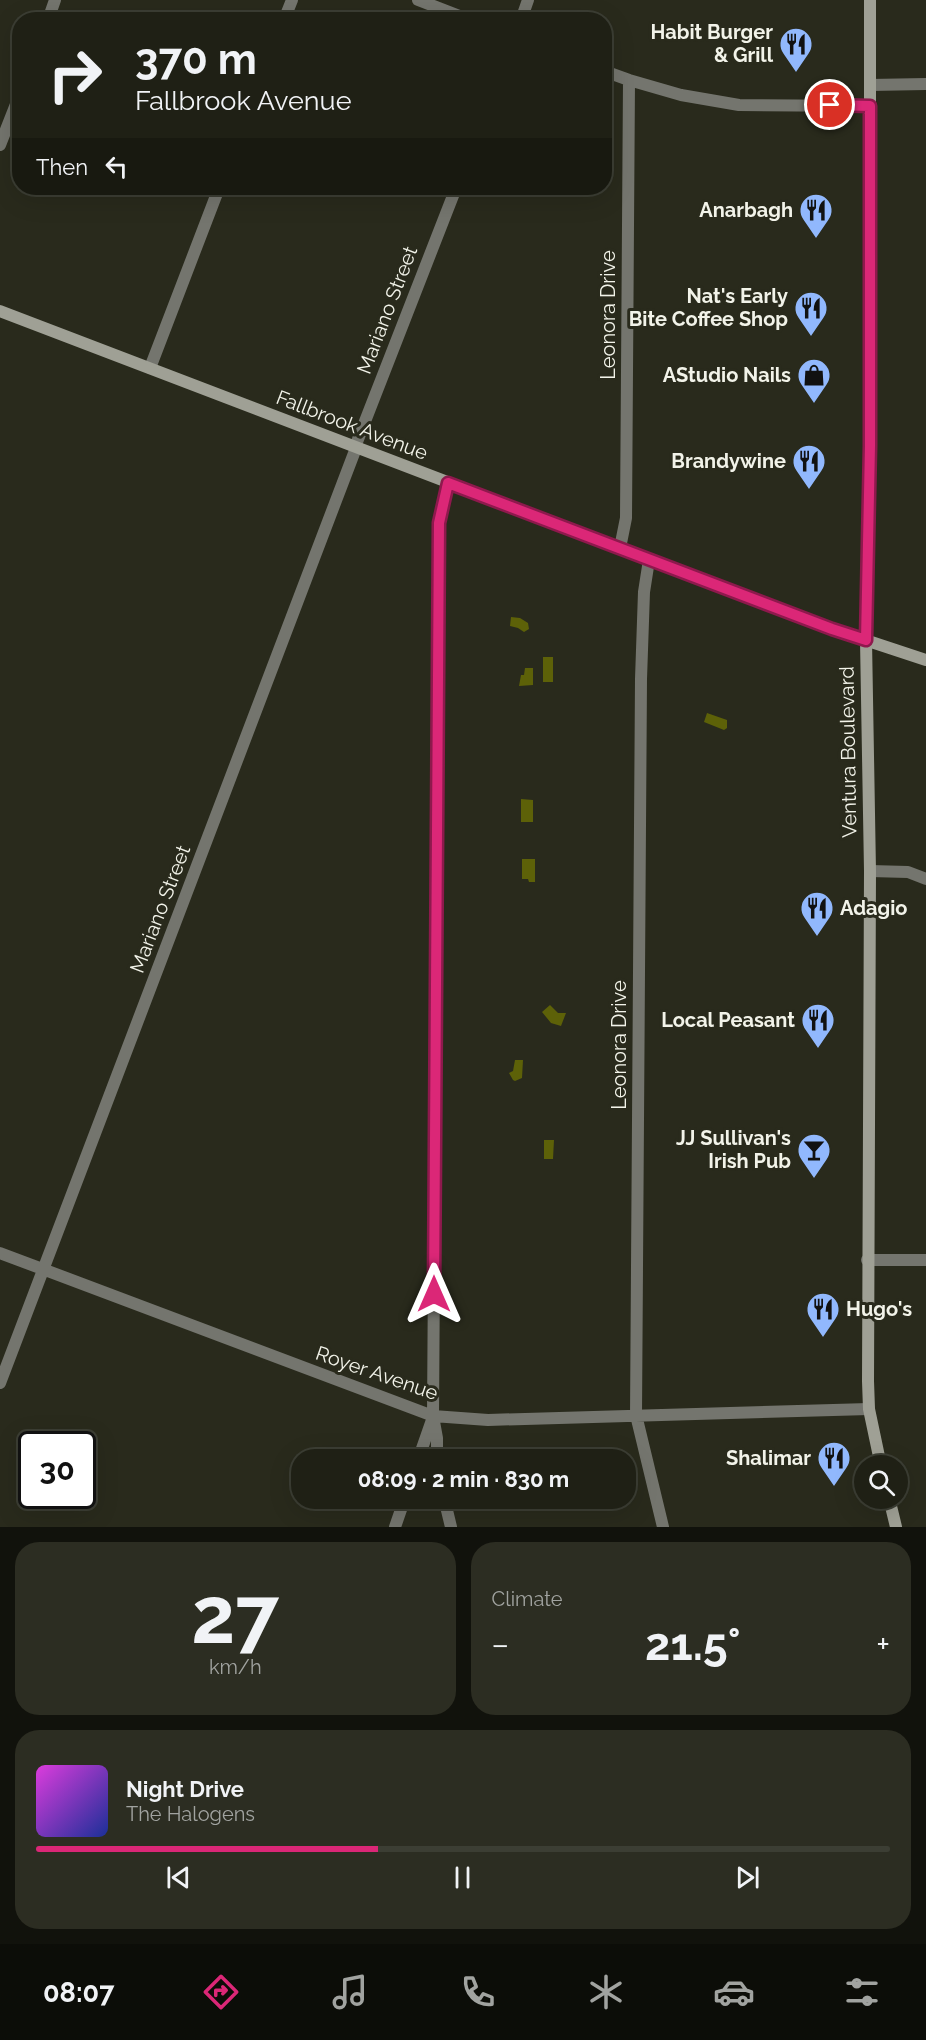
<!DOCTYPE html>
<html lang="en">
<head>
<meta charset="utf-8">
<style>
  body { margin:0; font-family:Raleway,sans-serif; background:#2c2d22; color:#f1f3f6; height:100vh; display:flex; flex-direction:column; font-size:22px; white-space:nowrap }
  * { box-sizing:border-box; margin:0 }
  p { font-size:20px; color:#a1a3a0 }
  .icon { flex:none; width:33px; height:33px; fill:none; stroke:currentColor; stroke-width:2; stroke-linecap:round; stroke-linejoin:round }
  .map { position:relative; height:1527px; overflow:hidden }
  .details { display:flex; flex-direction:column; gap:15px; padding:15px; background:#11120c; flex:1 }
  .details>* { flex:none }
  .hud { position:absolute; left:12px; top:12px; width:600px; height:183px; border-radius:24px; box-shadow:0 6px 24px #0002,0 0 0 2px #3c3e34; background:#1f2015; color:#f1f3f6; overflow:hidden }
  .buttons { position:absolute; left:854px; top:1455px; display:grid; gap:12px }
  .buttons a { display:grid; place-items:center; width:54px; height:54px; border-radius:50%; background:#1f2015; box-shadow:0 6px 24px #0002,0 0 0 2px #3c3e34; font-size:30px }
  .speed { position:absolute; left:18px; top:1431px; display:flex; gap:12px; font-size:30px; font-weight:700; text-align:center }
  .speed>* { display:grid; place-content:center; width:78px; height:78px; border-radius:50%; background:#1f2015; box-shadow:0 6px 24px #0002,0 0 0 2px #3c3e34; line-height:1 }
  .speed .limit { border:3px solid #111; border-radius:9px; background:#fff; color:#111 }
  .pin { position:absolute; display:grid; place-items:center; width:51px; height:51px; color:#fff; margin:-26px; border:3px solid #fff; border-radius:50%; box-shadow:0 2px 6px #0007 }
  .me { position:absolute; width:66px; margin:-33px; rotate:0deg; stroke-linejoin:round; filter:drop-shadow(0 0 4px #0008) }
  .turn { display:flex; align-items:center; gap:21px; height:126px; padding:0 24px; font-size:27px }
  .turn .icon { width:78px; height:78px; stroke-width:2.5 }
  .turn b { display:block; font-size:42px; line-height:51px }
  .then { display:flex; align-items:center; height:57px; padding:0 24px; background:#0003; gap:12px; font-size:22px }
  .big { font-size:45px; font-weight:700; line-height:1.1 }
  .details .card { flex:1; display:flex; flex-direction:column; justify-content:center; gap:9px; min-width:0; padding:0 21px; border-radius:24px; background:#2c2d22 }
  .details .dial { align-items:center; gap:0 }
  .dial b { font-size:78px; line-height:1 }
  .song { display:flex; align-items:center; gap:18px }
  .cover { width:72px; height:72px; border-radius:9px; background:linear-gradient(135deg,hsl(300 70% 55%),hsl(230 70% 35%)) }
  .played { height:6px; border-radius:3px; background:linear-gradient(90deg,#db2777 40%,#3c3e34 40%) }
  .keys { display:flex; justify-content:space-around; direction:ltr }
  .heat { display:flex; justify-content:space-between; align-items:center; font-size:33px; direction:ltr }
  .details .tiles { flex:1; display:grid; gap:15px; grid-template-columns:1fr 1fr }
  .card:last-child { grid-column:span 2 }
  .trip { position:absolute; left:291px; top:1449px; width:345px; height:60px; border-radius:24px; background:#1f2015; box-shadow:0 6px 24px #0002,0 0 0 2px #3c3e34; font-weight:700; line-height:60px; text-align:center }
  .tabs { display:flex; height:96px; justify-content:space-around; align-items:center; background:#0c0d08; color:#a1a3a0 }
  .tabs .icon { width:42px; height:42px }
  .tabs .on { color:#db2777 }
  .tabs b { font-size:27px; color:#f1f3f6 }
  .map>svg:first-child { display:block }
  .water { fill:#5d6108 }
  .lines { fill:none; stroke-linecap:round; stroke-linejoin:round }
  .street { stroke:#74756e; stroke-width:12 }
  .secondary { stroke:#9fa095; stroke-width:12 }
  .route-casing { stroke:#8e194d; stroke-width:15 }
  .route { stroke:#db2777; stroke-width:10 }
  .labels { text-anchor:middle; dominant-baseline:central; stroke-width:6; stroke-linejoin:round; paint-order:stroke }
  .poi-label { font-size:20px; font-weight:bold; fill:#f2f3e9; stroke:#292a1c; text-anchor:end }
  .street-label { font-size:20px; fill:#f2f3e9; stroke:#292a1c }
</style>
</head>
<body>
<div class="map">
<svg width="926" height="1527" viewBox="0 0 926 1527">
  <rect width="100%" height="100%" fill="#292a1c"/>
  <path class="water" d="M511,617l9,1 8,5 1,6 -5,3 -6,-4 -8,-2z
    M543,657h10v25h-10z
    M525,668h8v17l-14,1 2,-11h3z
    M707,713l20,7v8l-3,2 -20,-8z
    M521,799l12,1v22h-12z
    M522,859h13v23h-6l-1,-3h-6z
    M550,1005l8,8h8l-5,13 -10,-3 -9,-11z
    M515,1060h8l-1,18 -7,3 -2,-1 -4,-7 4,-2z
    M544,1140h10l-1,19h-9z"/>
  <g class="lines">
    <path class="street" d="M418,0l52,20
      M48,20l7,-20
      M284,20l8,-20
      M521,20l7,-20
      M604,71l25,9 52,15 58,10 131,1
      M870,85l56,-1
      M0,145l20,-51
      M150,368l69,-180
      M355,447l101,-259
      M620,548l6,-30 3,-438
      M649,560l-5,32 -3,87 -5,736 27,112
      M870,871l38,1 18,7
      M0,1253l433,163 55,4 381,-11
      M867,1260h59
      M0,1383l356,-935
      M418,1460l15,-43
      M437,1460v-22l-4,-22 6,-893 9,-40
      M444,1498l7,29
      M395,1527l10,-29"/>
    <path class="secondary" d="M870,0v445l-4,195 4,231 -2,510 1,28 12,57
      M0,311l832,318 94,31
      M889,1498l7,29"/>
  </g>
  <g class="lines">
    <defs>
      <path id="route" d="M434,1294l5,-771 9,-40 384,146 34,11 4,-194v-340l-40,-1"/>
    </defs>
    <use href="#route" class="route-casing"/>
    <use href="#route" class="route"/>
  </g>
  <defs>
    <symbol id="restaurant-pin" viewBox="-11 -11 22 30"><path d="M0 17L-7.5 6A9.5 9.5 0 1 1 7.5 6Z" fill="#91b8fd" stroke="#292a1c"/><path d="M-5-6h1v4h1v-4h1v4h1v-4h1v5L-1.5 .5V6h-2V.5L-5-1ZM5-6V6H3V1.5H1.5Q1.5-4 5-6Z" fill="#111"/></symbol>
    <symbol id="shop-pin" viewBox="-11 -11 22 30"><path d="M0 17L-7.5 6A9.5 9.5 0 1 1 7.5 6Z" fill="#91b8fd" stroke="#292a1c"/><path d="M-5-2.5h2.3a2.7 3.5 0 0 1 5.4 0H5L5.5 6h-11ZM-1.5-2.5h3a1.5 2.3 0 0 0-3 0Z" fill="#111"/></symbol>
    <symbol id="bar-pin" viewBox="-11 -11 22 30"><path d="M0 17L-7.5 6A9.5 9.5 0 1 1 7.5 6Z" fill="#91b8fd" stroke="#292a1c"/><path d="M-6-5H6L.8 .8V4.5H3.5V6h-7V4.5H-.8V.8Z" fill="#111"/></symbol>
  </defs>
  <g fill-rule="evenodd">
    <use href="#restaurant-pin" x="777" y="25" width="38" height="52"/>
    <use href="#restaurant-pin" x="797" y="191" width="38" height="52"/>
    <use href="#restaurant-pin" x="792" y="289" width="38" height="52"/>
    <use href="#shop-pin" x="795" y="356" width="38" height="52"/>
    <use href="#restaurant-pin" x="790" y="442" width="38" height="52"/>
    <use href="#restaurant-pin" x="798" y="889" width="38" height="52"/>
    <use href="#restaurant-pin" x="799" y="1001" width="38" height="52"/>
    <use href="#bar-pin" x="795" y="1131" width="38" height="52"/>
    <use href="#restaurant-pin" x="804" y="1290" width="38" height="52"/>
    <use href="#restaurant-pin" x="815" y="1439" width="38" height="52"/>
  </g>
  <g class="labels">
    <g class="poi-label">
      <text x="773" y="32">Habit Burger<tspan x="773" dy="23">&amp; Grill</tspan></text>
      <text x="793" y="210">Anarbagh</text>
      <text x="788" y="296">Nat's Early<tspan x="788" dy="23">Bite Coffee Shop</tspan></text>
      <text x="791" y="375">AStudio Nails</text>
      <text x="786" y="461">Brandywine</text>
      <text x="840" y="908" text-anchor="start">Adagio</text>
      <text x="795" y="1020">Local Peasant</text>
      <text x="791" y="1138">JJ Sullivan's<tspan x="791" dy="23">Irish Pub</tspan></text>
      <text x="846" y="1309" text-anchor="start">Hugo's</text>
      <text x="811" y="1458">Shalimar</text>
    </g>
    <g class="street-label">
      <text transform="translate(387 310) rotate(-69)">Mariano Street</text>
      <text transform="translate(608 315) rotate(-90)">Leonora Drive</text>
      <text transform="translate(352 425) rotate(21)">Fallbrook Avenue</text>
      <text transform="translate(848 752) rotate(-91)">Ventura Boulevard</text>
      <text transform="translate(160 909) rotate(-69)">Mariano Street</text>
      <text transform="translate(619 1045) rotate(-90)">Leonora Drive</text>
      <text transform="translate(377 1373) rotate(19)">Royer Avenue</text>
    </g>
  </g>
</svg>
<div class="buttons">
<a><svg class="icon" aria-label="search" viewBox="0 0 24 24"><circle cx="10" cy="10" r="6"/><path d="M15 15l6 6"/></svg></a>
</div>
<div class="speed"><div class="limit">30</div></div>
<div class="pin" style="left:830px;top:105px;background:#d93025"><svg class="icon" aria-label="arrive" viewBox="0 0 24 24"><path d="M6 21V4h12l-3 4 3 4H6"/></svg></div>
<svg class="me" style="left:434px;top:1294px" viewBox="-20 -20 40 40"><path d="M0-17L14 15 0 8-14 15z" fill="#db2777" stroke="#fff" stroke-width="4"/></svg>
<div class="trip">08:09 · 2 min · 830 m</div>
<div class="hud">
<div class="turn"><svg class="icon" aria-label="right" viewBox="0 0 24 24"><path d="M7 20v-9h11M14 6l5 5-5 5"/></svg><div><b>370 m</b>Fallbrook Avenue</div></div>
<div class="then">Then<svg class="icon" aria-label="left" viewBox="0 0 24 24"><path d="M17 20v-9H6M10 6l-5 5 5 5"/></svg></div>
</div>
</div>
<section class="details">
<div class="tiles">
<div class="card dial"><b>27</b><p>km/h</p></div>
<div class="card"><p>Climate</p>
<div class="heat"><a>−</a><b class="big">21.5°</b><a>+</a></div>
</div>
<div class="card">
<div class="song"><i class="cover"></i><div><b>Night Drive</b><p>The Halogens</p></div></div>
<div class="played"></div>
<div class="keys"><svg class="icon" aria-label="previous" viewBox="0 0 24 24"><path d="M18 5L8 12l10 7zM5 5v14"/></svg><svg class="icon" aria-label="pause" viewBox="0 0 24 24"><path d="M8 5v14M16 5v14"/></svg><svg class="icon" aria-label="next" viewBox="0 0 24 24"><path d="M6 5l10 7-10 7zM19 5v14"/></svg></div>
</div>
</div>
</section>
<nav class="tabs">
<b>08:07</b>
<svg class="icon on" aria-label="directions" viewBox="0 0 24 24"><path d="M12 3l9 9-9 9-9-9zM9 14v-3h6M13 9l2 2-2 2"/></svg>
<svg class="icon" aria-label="music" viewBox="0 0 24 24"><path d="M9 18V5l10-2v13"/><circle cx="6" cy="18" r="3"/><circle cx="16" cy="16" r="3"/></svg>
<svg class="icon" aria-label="phone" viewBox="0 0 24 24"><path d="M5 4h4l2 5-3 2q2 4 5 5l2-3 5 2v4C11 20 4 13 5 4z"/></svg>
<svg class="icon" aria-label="climate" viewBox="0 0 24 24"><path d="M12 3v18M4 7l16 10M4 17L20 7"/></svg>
<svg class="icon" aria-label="car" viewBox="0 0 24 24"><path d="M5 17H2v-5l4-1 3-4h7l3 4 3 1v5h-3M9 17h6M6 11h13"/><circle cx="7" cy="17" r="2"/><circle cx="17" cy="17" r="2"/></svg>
<svg class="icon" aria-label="filters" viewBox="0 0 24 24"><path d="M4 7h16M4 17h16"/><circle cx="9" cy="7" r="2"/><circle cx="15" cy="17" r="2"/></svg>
</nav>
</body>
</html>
